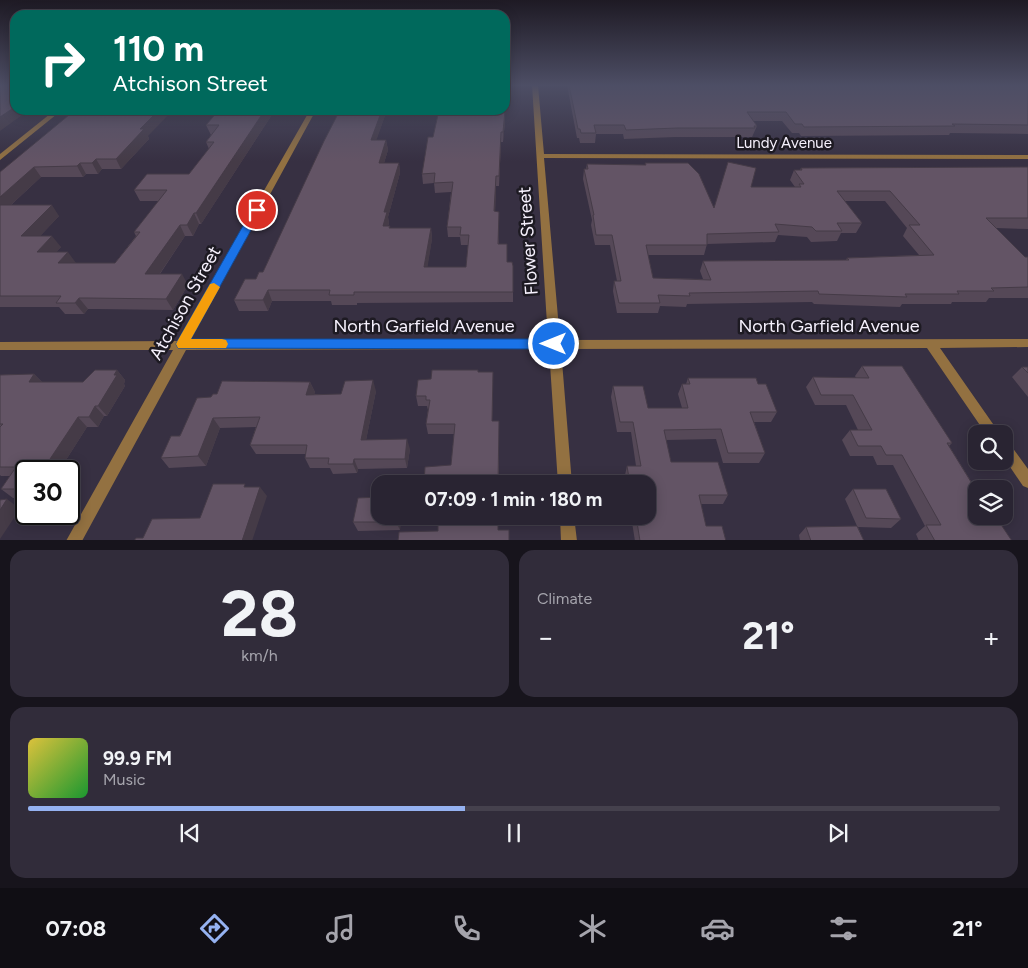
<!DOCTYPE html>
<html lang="en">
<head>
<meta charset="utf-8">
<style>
  body { margin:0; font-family:Figtree,sans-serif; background:#312c3a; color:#f1f3f6; height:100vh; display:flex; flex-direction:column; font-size:19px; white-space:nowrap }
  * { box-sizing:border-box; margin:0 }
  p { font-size:16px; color:#a5a4ac }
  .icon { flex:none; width:28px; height:28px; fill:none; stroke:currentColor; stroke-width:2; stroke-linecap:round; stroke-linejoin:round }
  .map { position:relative; height:540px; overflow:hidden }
  .sheet { display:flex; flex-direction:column; gap:10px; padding:10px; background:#17141c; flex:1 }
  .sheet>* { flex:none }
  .banner { position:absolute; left:10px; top:10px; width:500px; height:105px; border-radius:15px; box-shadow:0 2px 12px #0003,0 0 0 1px #45414d; background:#00695c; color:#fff; overflow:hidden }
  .controls { position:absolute; left:968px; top:425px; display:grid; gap:10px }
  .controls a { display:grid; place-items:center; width:45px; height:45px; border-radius:10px; background:#292432; box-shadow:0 2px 12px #0003,0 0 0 1px #45414d; font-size:25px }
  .speed { position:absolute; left:15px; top:460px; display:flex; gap:10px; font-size:25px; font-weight:700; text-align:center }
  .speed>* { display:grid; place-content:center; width:65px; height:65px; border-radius:50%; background:#292432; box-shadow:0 2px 12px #0003,0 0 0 1px #45414d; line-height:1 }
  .speed .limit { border:2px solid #111; border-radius:8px; background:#fff; color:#111 }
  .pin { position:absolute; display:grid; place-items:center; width:42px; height:42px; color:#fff; margin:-21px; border:2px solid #fff; border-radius:50%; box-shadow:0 1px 5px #0007 }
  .me { position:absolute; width:55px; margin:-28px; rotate:270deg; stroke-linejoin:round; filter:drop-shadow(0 0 4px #0008) }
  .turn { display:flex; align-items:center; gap:18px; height:105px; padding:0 20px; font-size:22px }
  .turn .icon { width:65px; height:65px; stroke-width:2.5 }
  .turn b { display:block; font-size:35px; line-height:42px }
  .big { font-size:38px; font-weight:700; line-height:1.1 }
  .sheet .widget { flex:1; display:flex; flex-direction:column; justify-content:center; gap:8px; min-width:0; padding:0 18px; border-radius:15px; background:#312c3a }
  .sheet .dial { align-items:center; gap:0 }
  .dial b { font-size:65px; line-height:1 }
  .song { display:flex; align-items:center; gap:15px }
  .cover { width:60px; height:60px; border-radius:8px; background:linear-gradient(135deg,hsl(50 70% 55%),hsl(130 70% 35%)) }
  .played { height:5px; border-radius:2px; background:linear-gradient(90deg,#95b2f1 45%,#45414d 45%) }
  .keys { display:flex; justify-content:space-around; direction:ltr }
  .heat { display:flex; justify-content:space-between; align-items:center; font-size:28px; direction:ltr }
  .sheet .tiles { flex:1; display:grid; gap:10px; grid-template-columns:1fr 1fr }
  .widget:last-child { grid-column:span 2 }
  .trip { position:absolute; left:371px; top:475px; width:285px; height:50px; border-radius:15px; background:#292432; box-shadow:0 2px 12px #0003,0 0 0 1px #45414d; font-weight:700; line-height:50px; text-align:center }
  .tabs { display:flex; height:80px; justify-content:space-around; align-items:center; background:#100e14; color:#a5a4ac }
  .tabs .icon { width:35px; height:35px }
  .tabs .current { color:#95b2f1 }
  .tabs b { font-size:22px; color:#f1f3f6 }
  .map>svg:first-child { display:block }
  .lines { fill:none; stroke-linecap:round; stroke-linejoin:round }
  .minor { fill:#937141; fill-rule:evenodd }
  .wall { fill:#554857; fill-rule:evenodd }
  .shaded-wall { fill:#453b47 }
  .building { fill:#635465; stroke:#453b47; fill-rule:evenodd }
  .route { fill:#1a73e8; stroke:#114b97 }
  .slow { fill:#f59e0b }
  .labels { text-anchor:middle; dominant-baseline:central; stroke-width:5; stroke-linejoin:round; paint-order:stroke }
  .far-street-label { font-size:15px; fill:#f6f1fd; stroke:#1d1a22 }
  .street-label { font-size:18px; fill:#f6f1fd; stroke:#1d1a22 }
</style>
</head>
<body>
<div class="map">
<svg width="1028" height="541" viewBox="0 0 1028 541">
  <rect width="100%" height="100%" fill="#373042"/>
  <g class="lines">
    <path class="minor" d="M532,85h6l6,69 484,1v4l-484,-1 16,182 468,-1v8l-88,1 60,86h-14l-59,-86 -366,1 11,135h-14l-9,-135 -363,1 -104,191h-16l107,-191h-173v-8l178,-1 132,-231h6l-126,231 358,-1z
      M55,110h7l-62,50v-6z
      M1004,441l5,2 19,26v19l-5,-2 -19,-28z
      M560,516h14l3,25h-16z"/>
  </g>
  <path class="wall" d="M567,85h461v49l-78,-1 -1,2 -148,1 -2,-3h-7l-10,-12h-29l4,5 -5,11h-77l-51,2 -1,-5h-27l-1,9h-15l-1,-5h-2z
    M275,110l-74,114h-2l-6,12h-8l-25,38 28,11 -15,25 -77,-1h-8l-4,5h-19l-6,-7h-59v-135l148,-36 1,3 -28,30h-19l-4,5h-12l-3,3h-42l-30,28 48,11 -19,20 21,11 -5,5 20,11h39l21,-27 -2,-4 25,-31h-19l-6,-11 55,-16 20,-25 -3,-7 5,-7 -5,-10z
    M340,110h47l-11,30h10l2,10 -4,13h15l1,10 -12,44 1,6 -1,3h2v2h41l1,11 -5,28h39l2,-22h-7l-1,-8h-12l-1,-10 4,-35 -16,1 -1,-10 -11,1 -1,-10 11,-37 72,-16 -2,21h-2l-2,44h-3l-1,25 4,33 8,18 6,4v36l-156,1v2h-25l-1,-4h-59l-4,10h-29l-5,-11 29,-28z
    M645,163l69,45 37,-21h44l-5,-7 4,-10h6l1,-2 227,-1v62l-32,-1 29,29h3v41h-39l-3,4h-34l-1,2h-49l-2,3 -86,-3 -2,-2 -125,2 -1,3 -26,-1 -2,7h-41l-4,-22 1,-10h3l-7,-36h-15l-4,-20 1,-5 -9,-41 1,-10h2l1,-5 58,1zM844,201h41l22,27 -4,8 16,19 -72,3 -1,2 -143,1 -3,10 3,8 -50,-1 -5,-23h56l3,-11 68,-2 3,-7 29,2 4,5 26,-1 4,-8h15l6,-10z
    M862,366l90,77 -3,3 48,77 15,18h-93l-3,-7 9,-8 -32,-61h-16l-4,-9h-23l-8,-16 8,-10h8l-12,-25h-31l-9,-18 7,-10 43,1 -1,-2z
    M1022,367h6v30l-16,-20z
    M117,370l8,10 -1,4 1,2 -18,30h-3l-6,11h-11l-28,44h-33v27h-13l-12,-9 9,-13h-9l-1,-1v-100l34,-1 8,8h41z
    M478,372l15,10 -1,39h7v63h-75l27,-19 3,-31h-26l-2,-10 2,-14 -1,-4h-9l-2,-10 15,-17z
    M688,378l70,6 19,28 -6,10h-17l11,31 -6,10h-36l-7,-24 -50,1 5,22 57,33 -5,9h-22l5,22 20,15h-91l-4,-25h17v-32h-22l-1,-9 2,-9h9l-5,-34h-14l-6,-35 2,-11 35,22h34l-4,-14 4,-10h4z
    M310,382l5,10 -1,2h27l35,-3 -10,49 44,9 -3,19 -49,1 -1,4 -24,1 -3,-6h-20l-5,-10 1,-4h-50l-6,-9 6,-18 -36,1 -14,38 -37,2 -8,-10 50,-61z
    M853,489l48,30 -10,9 -33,-1 6,14h-64l-1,-6 7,-8 51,-1 -12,-27z
    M380,516h21l-1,14 -42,1 -5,-9z"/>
  <path class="shaded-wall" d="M506,85l-1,36 -2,21v-10z
    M15,107v3h14l-29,21v-14z
    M159,110h14l-25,26 1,3 -28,30 -5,-10 24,-30z
    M265,110h10l-74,114 -5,-11z
    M382,110h5l-14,40 -2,-10z
    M501,132v10l-2,44v-10z
    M386,140l2,10 -7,23 -2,-10z
    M96,159l6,10 -4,5 -6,-11z
    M80,163l6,11 -3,3 -6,-11z
    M399,163l1,10 -12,44 1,6 -4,13 -2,-10 1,-14z
    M34,167l7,10 -41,38v-18z
    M496,176v10l-1,35 -1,-10z
    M52,205l7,11 -29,31 -9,-11z
    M194,213l5,11 -6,12 -6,-11z
    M180,225l5,11 -33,49 -7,-11z
    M431,228l1,11 -6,38 -2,-10z
    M52,236l9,11 -15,16 -9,-11z
    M68,252l8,11 -10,12 -8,-12z
    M182,274l6,11 -15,25 -7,-11z
    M268,290l4,11 -4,10 -5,-11z
    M79,298l9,11 -4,5 -9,-11z
    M117,370l8,10 -1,4 1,2 -18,30 -9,-10z
    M34,374l10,10 -15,-2z
    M373,380l3,11 -12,59 -3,-10z
    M310,382l5,10 -4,13 -5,-10z
    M95,406l9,10 -6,11 -9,-10z
    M78,417l9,10 -28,44h-17z
    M213,418l7,10 -14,38 -8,-10z
    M407,439l3,10 -3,19 -2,-9z
    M354,459l4,10 -1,4 -4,-9z
    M260,487l7,9 -15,45h-10z
    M7,499l13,10 -20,30v-29z
    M397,516h4l-1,14 -4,-8z"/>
  <path class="building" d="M0,85h15v22l-15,10z
    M505,85h1l-1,25z
    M569,85h459v40l-74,-1h-2l3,2 -151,1 -2,-3h-7l-9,-12h-39l10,14h-3l1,2h-78l-51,2 -2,-5h-30l2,8h-15l-1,-4h-2z
    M75,110h84l-19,19h4l-28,30h-20l-4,4h-12l-3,3 -43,1 -34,30v-25z
    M219,110h46l-69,103h-2l-7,12h-7l-35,49h37l-16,25 -78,-1h-9l-4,5h-19l5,-7h-61v-91h52l-31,31h31l-15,16h31l-10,11h57l25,-31h-6l33,-42h-33l13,-16h42l25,-32h-8l13,-17h-13z
    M340,110h42l-11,30h15l-7,23h20l-15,49h3l-4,14h7l-1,2h42l-7,39h42l3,-32h-9l1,-8h-14l6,-45 -19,1 1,-10 -13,1 6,-37h5l6,-27h66l-2,22h-2l-2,44h-3l-2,35 5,1 -1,32h9v18h5l1,4v26h-159v3h-25l1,-5h-62l-5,10h-29l11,-21h11l3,-7h4l61,-131z
    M728,162l28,6 -5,19h50l-2,-3h5l-10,-14h8l-1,-2 227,-1v51h-42l39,39h3v30l-37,1 3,3h-37l2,3h-54l2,3 -88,-3 -1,-3 -129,2 1,3 -32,-1 2,8h-41l-5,-22h7l-9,-46h-16l-3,-20h1l-10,-46h4l-1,-5 59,1 -1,-2h43l11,11 15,34zM837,191h53l30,34h-11l25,30 -87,3 2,2 -146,1 8,19 -58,-2 -7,-33h61v-11l72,-2 -4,-8 37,3 4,4h26l-5,-8h25z
    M862,366h40l50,77h-5l29,47v26h17l4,7h3l12,18h-77l-9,-16h15l-39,-70h-16l-5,-9h-23l-8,-16h22l-19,-35h-32l-8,-18 56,1z
    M1022,367h6v6z
    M95,370h22l-3,5h3l-19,31h-3l-6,11h-11l-36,54h-16v18h-25l15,-22h-16v-40l3,-3h-3v-49l34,-1 -5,8h54z
    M432,370h46v2h15l-1,49h7l-1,63h-74l1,-17 26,-2 4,-41h-29l4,-24h-4v-4h-10l2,-16 13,-1z
    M688,378h68l2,6h8l11,28h-27l15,41h-37l-7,-24 -57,1 7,32h47l10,33h-29l7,31h16l4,15h-86l-4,-25h12v-32h-18l-3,-18h14l-8,-44h-13l-7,-36h30l5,22h40l-6,-24h8z
    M373,380l-12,60 46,-1 -2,20h-51l-1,5h-25l1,-6h-24l2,-13h-57l10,-28 -47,1 -15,38 -37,2 10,-22h9l17,-38 14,-1 2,-3h4l5,-13 88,1 -4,13 35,-1 4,-13z
    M213,484h32l-1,3h16l-18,54h-108l2,-3h7l9,-19 48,-1z
    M853,489h33l15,30 -35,-1z
    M380,497v19h17l-1,6h-43l5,-24z
    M7,499l-7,11v-10z
    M438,516h60v14h11v11h-111l1,-9 39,-1z
    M857,526l7,15h-53l-5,-14z"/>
  <linearGradient id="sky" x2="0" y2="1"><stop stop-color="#1e1a24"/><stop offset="0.53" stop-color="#4d4e65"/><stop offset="1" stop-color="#4d4e65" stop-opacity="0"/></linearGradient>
  <rect width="1028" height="161" fill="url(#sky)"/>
  <path class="route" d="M257,207l5,3 -71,129h363l5,1 2,4 -2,3 -5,2 -376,-1 -2,-4 2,-4 74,-130z"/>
  <path class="slow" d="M214,283l6,4 -29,52h31l4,1 2,4 -2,4h-48l-2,-4 2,-4 32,-56z"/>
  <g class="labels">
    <g class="far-street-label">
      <text x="784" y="143">Lundy Avenue</text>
    </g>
    <g class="street-label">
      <text transform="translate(528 241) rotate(-94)">Flower Street</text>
      <text transform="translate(185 303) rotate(-61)">Atchison Street</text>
      <text x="424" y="326">North Garfield Avenue</text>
      <text x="829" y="326">North Garfield Avenue</text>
    </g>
  </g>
</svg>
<div class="controls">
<a><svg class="icon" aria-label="search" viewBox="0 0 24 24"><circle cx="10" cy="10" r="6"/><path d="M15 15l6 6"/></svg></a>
<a><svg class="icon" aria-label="layers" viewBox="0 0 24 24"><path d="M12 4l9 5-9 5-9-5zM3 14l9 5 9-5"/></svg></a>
</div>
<div class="speed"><div class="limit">30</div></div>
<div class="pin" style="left:257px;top:210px;background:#d93025"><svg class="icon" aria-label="arrive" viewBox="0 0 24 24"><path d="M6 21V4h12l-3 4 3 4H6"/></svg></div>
<svg class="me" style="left:554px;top:344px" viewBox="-20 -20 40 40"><circle r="17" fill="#1a73e8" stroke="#fff" stroke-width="3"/><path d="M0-11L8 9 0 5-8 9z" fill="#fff"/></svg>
<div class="trip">07:09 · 1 min · 180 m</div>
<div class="banner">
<div class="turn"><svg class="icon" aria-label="right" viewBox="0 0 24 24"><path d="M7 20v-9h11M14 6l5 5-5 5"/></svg><div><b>110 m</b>Atchison Street</div></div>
</div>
</div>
<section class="sheet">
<div class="tiles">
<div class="widget dial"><b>28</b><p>km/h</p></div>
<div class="widget"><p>Climate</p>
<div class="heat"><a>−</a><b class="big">21°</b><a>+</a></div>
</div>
<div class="widget">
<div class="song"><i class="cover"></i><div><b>99.9 FM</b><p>Music</p></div></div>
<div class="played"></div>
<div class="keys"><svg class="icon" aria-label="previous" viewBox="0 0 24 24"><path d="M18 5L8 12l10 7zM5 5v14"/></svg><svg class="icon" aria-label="pause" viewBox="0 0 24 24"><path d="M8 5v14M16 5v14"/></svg><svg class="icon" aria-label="next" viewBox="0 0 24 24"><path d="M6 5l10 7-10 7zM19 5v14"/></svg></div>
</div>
</div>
</section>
<nav class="tabs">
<b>07:08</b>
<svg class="icon current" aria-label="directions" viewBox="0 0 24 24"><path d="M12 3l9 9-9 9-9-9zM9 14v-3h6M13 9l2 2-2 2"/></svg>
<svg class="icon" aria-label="music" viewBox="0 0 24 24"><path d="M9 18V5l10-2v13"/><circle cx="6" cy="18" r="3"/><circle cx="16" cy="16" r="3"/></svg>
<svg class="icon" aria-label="phone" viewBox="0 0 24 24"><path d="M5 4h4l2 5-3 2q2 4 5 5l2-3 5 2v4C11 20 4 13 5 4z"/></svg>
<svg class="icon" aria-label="climate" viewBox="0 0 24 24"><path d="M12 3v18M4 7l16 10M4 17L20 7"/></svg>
<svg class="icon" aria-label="car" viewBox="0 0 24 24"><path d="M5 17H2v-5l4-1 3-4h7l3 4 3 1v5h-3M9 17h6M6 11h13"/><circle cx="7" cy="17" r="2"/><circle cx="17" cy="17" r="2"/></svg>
<svg class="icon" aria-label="filters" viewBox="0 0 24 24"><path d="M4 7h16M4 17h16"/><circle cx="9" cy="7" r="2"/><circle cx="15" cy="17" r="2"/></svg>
<b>21°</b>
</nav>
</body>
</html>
